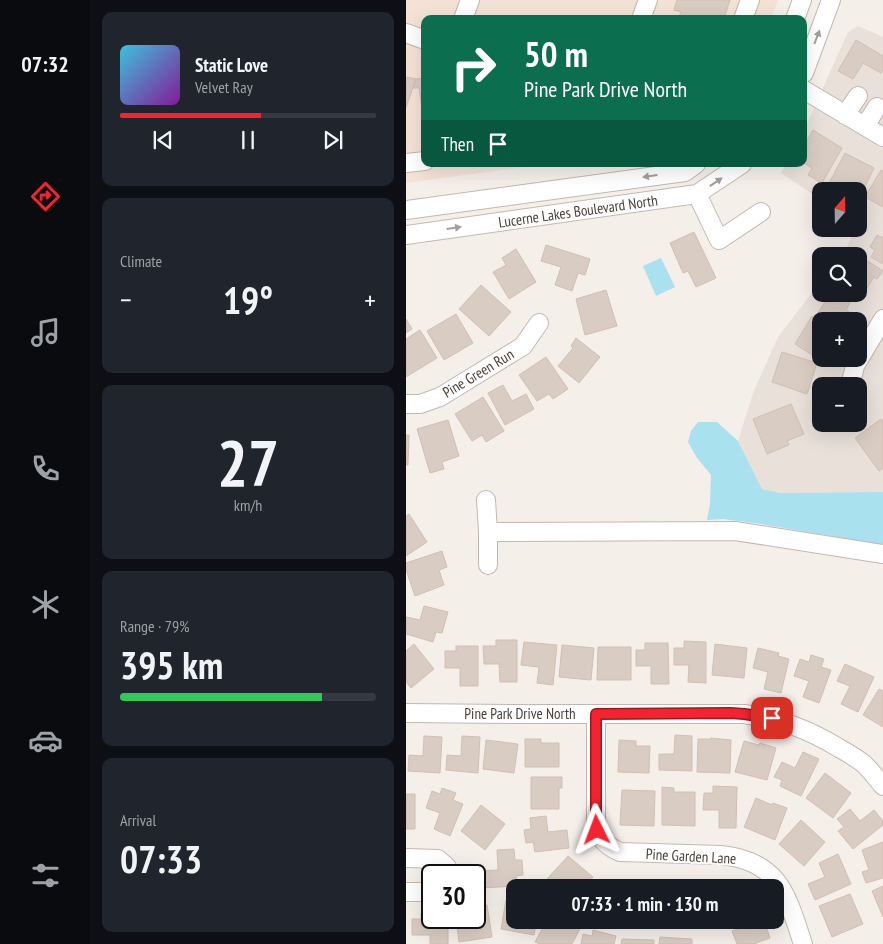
<!DOCTYPE html>
<html lang="en">
<head>
<meta charset="utf-8">
<style>
  body { margin:0; font-family:"PT Sans Narrow",sans-serif; background:#20242c; color:#f1f3f6; height:100vh; display:flex; flex-direction:column; font-size:19px; white-space:nowrap }
  * { box-sizing:border-box; margin:0 }
  p { font-size:16px; color:#9ea1a6 }
  .icon { flex:none; width:28px; height:28px; fill:none; stroke:currentColor; stroke-width:2; stroke-linecap:round; stroke-linejoin:round }
  .map { position:relative; flex:1; overflow:hidden }
  .side { display:flex; flex-direction:column; gap:12px; padding:12px; background:#0d0f14; width:316px }
  .side>* { flex:none }
  .hud { position:absolute; left:15px; top:15px; width:386px; height:152px; border-radius:10px; box-shadow:0 5px 20px #0002; background:#0b6e4f; color:#fff; overflow:hidden }
  .needle { width:32px; rotate:20deg }
  .tools { position:absolute; left:406px; top:182px; display:grid; gap:10px }
  .tools a { display:grid; place-items:center; width:55px; height:55px; border-radius:10px; background:#171b24; box-shadow:0 5px 20px #0002; font-size:25px }
  .speed { position:absolute; left:15px; top:864px; display:flex; gap:10px; font-size:25px; font-weight:700; text-align:center }
  .speed>* { display:grid; place-content:center; width:65px; height:65px; border-radius:50%; background:#171b24; box-shadow:0 5px 20px #0002; line-height:1 }
  .speed .limit { border:2px solid #111; border-radius:8px; background:#fff; color:#111 }
  .pin { position:absolute; display:grid; place-items:center; width:42px; height:42px; color:#fff; margin:-21px; border-radius:10px; box-shadow:0 2px 8px #0006 }
  .me { position:absolute; width:55px; margin:-28px; rotate:357deg; stroke-linejoin:round; filter:drop-shadow(0 0 4px #0008) }
  .turn { display:flex; align-items:center; gap:18px; height:105px; padding:0 20px; font-size:22px }
  .turn .icon { width:65px; height:65px; stroke-width:2.5 }
  .turn b { display:block; font-size:35px; line-height:42px }
  .then { display:flex; align-items:center; height:48px; padding:0 20px; background:#0003; gap:10px; font-size:19px }
  .big { font-size:38px; font-weight:800; line-height:1.1 }
  .side .tile { flex:1; display:flex; flex-direction:column; justify-content:center; gap:8px; min-width:0; padding:0 18px; border-radius:10px; background:#20242c }
  .side .dial { align-items:center; gap:0 }
  .dial b { font-size:65px; line-height:1 }
  .song { display:flex; align-items:center; gap:15px }
  .cover { width:60px; height:60px; border-radius:8px; background:linear-gradient(135deg,hsl(190 70% 55%),hsl(290 70% 35%)) }
  .played { height:5px; border-radius:2px; background:linear-gradient(90deg,#f3232f 55%,#363941 55%) }
  .keys { display:flex; justify-content:space-around; direction:ltr }
  .heat { display:flex; justify-content:space-between; align-items:center; font-size:28px; direction:ltr }
  .charge { height:8px; border-radius:4px; background:linear-gradient(90deg,#34c759 79%,#363941 0) }
  .trip { position:absolute; left:100px; top:879px; width:278px; height:50px; border-radius:10px; background:#171b24; box-shadow:0 5px 20px #0002; font-weight:800; line-height:50px; text-align:center }
  main { display:flex; flex:1; min-height:0 }
  .menu { display:flex; flex-direction:column; width:90px; justify-content:space-around; align-items:center; background:#090b0e; color:#9ea1a6 }
  .menu .icon { width:35px; height:35px }
  .menu .active { color:#f3232f }
  .menu b { font-size:22px; color:#f1f3f6 }
  .map>svg:first-child { display:block }
  .residential { fill:#e8e0d9; fill-rule:evenodd }
  .commercial { fill:#f5e2d7 }
  .water { fill:#a9e1ef }
  .building { fill:#d9ccc3; stroke:#d1bfb3 }
  .lines { fill:none; stroke-linecap:round; stroke-linejoin:round }
  .minor-casing { stroke:#c3b8b0; stroke-width:20 }
  .minor { stroke:#fff; stroke-width:18 }
  .oneway { fill:#a49f9c }
  .route-casing { stroke:#9e171f; stroke-width:12 }
  .route { stroke:#f3232f; stroke-width:9 }
  .labels { text-anchor:middle; dominant-baseline:central; stroke-width:4; stroke-linejoin:round; paint-order:stroke }
  .street-label { font-size:15px; fill:#493f38; stroke:#fff }
</style>
</head>
<body>
<main>
<nav class="menu">
<b>07:32</b>
<svg class="icon active" aria-label="directions" viewBox="0 0 24 24"><path d="M12 3l9 9-9 9-9-9zM9 14v-3h6M13 9l2 2-2 2"/></svg>
<svg class="icon" aria-label="music" viewBox="0 0 24 24"><path d="M9 18V5l10-2v13"/><circle cx="6" cy="18" r="3"/><circle cx="16" cy="16" r="3"/></svg>
<svg class="icon" aria-label="phone" viewBox="0 0 24 24"><path d="M5 4h4l2 5-3 2q2 4 5 5l2-3 5 2v4C11 20 4 13 5 4z"/></svg>
<svg class="icon" aria-label="climate" viewBox="0 0 24 24"><path d="M12 3v18M4 7l16 10M4 17L20 7"/></svg>
<svg class="icon" aria-label="car" viewBox="0 0 24 24"><path d="M5 17H2v-5l4-1 3-4h7l3 4 3 1v5h-3M9 17h6M6 11h13"/><circle cx="7" cy="17" r="2"/><circle cx="17" cy="17" r="2"/></svg>
<svg class="icon" aria-label="filters" viewBox="0 0 24 24"><path d="M4 7h16M4 17h16"/><circle cx="9" cy="7" r="2"/><circle cx="15" cy="17" r="2"/></svg>
</nav>
<section class="side">
<div class="tile">
<div class="song"><i class="cover"></i><div><b>Static Love</b><p>Velvet Ray</p></div></div>
<div class="played"></div>
<div class="keys"><svg class="icon" aria-label="previous" viewBox="0 0 24 24"><path d="M18 5L8 12l10 7zM5 5v14"/></svg><svg class="icon" aria-label="pause" viewBox="0 0 24 24"><path d="M8 5v14M16 5v14"/></svg><svg class="icon" aria-label="next" viewBox="0 0 24 24"><path d="M6 5l10 7-10 7zM19 5v14"/></svg></div>
</div>
<div class="tile"><p>Climate</p>
<div class="heat"><a>−</a><b class="big">19°</b><a>+</a></div>
</div>
<div class="tile dial"><b>27</b><p>km/h</p></div>
<div class="tile"><p>Range · 79%</p><b class="big">395 km</b><div class="charge"></div></div>
<div class="tile"><p>Arrival</p><b class="big">07:33</b></div>
</section>
<div class="map">
<svg width="477" height="944" viewBox="0 0 477 944">
  <rect width="100%" height="100%" fill="#f5efea"/>
  <path class="residential" d="M452,26l25,11v455l-102,1 -19,-4 -24,-48 15,-48 25,-56 43,-56v13h37v-38h-18l8,-11 7,-16h3v-38h-37v9l-40,-27 5,-9h18v-34l44,-98zM415,321h37v38h-37zM415,386h37v38h-37z"/>
  <path class="commercial" d="M0,0h372l-7,19h-346v145h121l-140,19z"/>
  <path class="water" d="M255,258l14,29 -19,9 -13,-30z
    M292,422h19l21,19 24,48 19,4 102,-1v53l-122,-21 -38,-5 -16,1 3,-16 1,-29 -14,-17 -9,-16 3,-11z"/>
  <path class="building" d="M271,0h53l-6,19h-46l3,-7 -7,-2z
    M450,40l27,16v14l-2,3 -18,-10 -10,16 -15,-8z
    M0,77l10,2 -10,29z
    M19,78v50l-6,-40h-6l3,-9z
    M407,130l29,18 -20,35 -14,-8 4,-7 -8,-5v-17z
    M439,153l29,15 -14,29 -2,-1v-5h-9l-2,-1 -1,1h-10l-9,-4z
    M475,170l2,1v36l-18,-10z
    M288,232l22,46 -20,9 -8,-16 -5,2 -13,-30z
    M471,235l6,3v26l-12,-7 4,-7 -5,-3z
    M140,245l44,14 -5,16 -7,-2 -6,18 -17,-6 6,-18 -20,-6z
    M110,249l20,33 -27,17 -16,-27 13,-7 -4,-7z
    M451,254l26,17 -6,8 -3,-2 -12,19 -4,-2v-38h-3z
    M75,285l30,27 -22,24 -30,-27z
    M200,290l11,36 -32,9 -9,-36z
    M424,294h18l5,3 -7,13 16,10 -4,4v-3h-27l-13,-8z
    M50,314l17,29 -29,17 -17,-29z
    M406,316l9,6v37h11l-4,6 -33,-21z
    M0,319l6,10 -6,4z
    M14,330l17,28 -31,19v-38z
    M170,338l24,19 -21,26 -21,-17 15,-18 -2,-2z
    M376,352l35,11 -10,31 -35,-12z
    M140,357l22,32 -15,10 -4,-5 -12,7 -18,-26z
    M97,385l9,16 14,-7 8,15 -29,16 -17,-32z
    M77,397l21,34 -18,11 -4,-7 -10,6 -17,-27z
    M385,404l13,30 -17,7 2,4 -22,9 -14,-35z
    M475,419l2,2v47l-4,3 -24,-33z
    M42,420l11,36 -17,6 2,7 -14,4 -13,-44z
    M0,435h3l-1,30h-2z
    M3,514l18,28 -21,14v-40z
    M36,551l5,16 -8,3 5,15 -29,11 -9,-26v-7z
    M18,606l24,6 -6,21 -6,-1 -3,10 -27,-8v-17l14,3z
    M90,640h21v42h-17l-1,-18h-15l-1,-18h13z
    M278,641l22,1v41l-18,-1 1,-17h-15v-17h10z
    M118,642l33,3 -4,40 -16,-2 2,-16 -18,-2z
    M239,643h23l1,41h-18v-18h-15v-16h9z
    M8,644l20,25 -23,19 -5,-6v-31z
    M309,644l32,4 -3,30 -32,-3z
    M156,645l32,3 -3,32 -32,-3z
    M50,646h22v40h-18v-18h-15v-17h11z
    M192,647h33v33h-34z
    M352,648l21,5 -1,3 11,3 -8,34 -17,-4 4,-17 -15,-4z
    M405,655l13,4 -3,8 10,3 -12,33 -16,-6 6,-16 -15,-5 6,-17 9,3z
    M439,664l29,13 -16,35 -17,-8 9,-18 -13,-5z
    M473,689l4,2v36l-20,-12z
    M269,735l17,1v35l-33,-1v-16h15z
    M18,736l18,1 -2,36 -32,-2 1,-16 14,1z
    M56,736l18,1 -2,36 -32,-3 1,-15 14,1z
    M305,738l20,2 -1,33 -33,-1 1,-33h13z
    M119,739h16v4h18v24h-34z
    M80,740l32,4 -4,29 -31,-4z
    M213,740l17,1v5h14l-1,27 -31,-1z
    M338,741l15,4 1,-2 16,5 -9,32 -32,-8z
    M397,752l16,7 -18,37 -21,-10 2,-6 -8,-3 8,-15 13,6z
    M419,773l26,20 -18,25 -27,-20z
    M125,777h31v11h-3v21h-28z
    M307,786l24,1 -1,41h-17v-18h-16l1,-17h9z
    M256,787l12,1v4h21v34l-33,-1z
    M36,788l14,5 -3,7 10,4 -13,32 -16,-7 6,-16 -14,-5 6,-17 8,3z
    M216,790l33,1 -1,35 -34,-1z
    M0,794h9v35h-9z
    M350,798l16,7 1,-2 14,5 -12,32 -31,-13z
    M75,805l24,19 -20,26 -24,-19z
    M444,809l10,12 14,-11 9,11v4l-30,24 -15,-18 6,-4 -7,-8z
    M140,816l2,16 19,-2 2,18 -34,4 -2,-10 -7,1 -2,-13 7,-1 -1,-11z
    M395,820l24,22 -21,24 -25,-22z
    M477,842v36l-17,5 -4,-11 7,-2 -7,-20z
    M108,849l1,11h7l1,15 -7,1 1,10 -36,2v-17l17,-1 -1,-20z
    M432,854l13,30 -36,16 -7,-16 17,-7 -6,-14z
    M162,856l25,21 -9,11h-28l-9,-9z
    M192,880l33,6 -1,2h-33z
    M245,881h17v7h-18z
    M269,883l33,3 -1,2h-33z
    M305,884h34v4h-34z
    M477,886v31l-11,-26z
    M444,894l13,30 -31,13 -13,-31z
    M100,900l9,1v19h22l-3,15 -33,-6z
    M81,905l5,32 -33,5 -3,-24h19v-11z
    M15,914h11v4h16v26h-18v-9h-18v-16h9z
    M141,920h21l13,7 -9,17h-32l-5,-2z
    M241,920h21v2h-21z
    M358,920l6,18 -14,5v1h-19l-5,-13z
    M187,930l23,6 -2,8h-33l2,-10 9,2z
    M254,937l32,2v5h-33z
    M216,939l32,1v4h-33z"/>
  <g class="lines">
    <defs>
      <path id="minor" d="M57,19l7,-19
        M235,19l7,-19
        M337,19l7,-19
        M389,19l7,-19
        M0,33l19,7
        M398,73l27,-73
        M398,90l79,47
        M439,115l13,-19
        M459,126l12,-19
        M0,163l19,-2
        M291,194l22,46 42,-28
        M0,210l279,-38 11,-8
        M0,235l291,-41 45,-30
        M444,386l5,-20 28,-47
        M0,404h14l20,-7 83,-51 16,-23
        M80,500l2,32 247,-1 148,23
        M82,565v-33
        M0,713l110,1h228c38,6 62,14 95,34 9,5 18,10 26,17 6,6 12,14 18,21
        M190,714v106c2,17 8,25 24,32l101,3c59,6 66,41 82,89
        M0,858l32,1 9,8 1,8
        M0,892h26"/>
    </defs>
    <use href="#minor" class="minor-casing"/>
    <use href="#minor" class="minor"/>
  </g>
  <defs><path id="oneway-solid" d="M-6-.8H1V-3.2L6.5 0L1 3.2V.8H-6Z" transform="scale(1.25)"/></defs>
  <g class="oneway">
    <use href="#oneway-solid" transform="translate(411 37) rotate(-69)"/>
    <use href="#oneway-solid" transform="translate(244 176) rotate(172)"/>
    <use href="#oneway-solid" transform="translate(310 182) rotate(-34)"/>
    <use href="#oneway-solid" transform="translate(48 228) rotate(-8)"/>
  </g>
  <g class="lines">
    <defs>
      <path id="route" d="M191,830l-1,-10v-106l135,-1 13,1 28,4"/>
    </defs>
    <use href="#route" class="route-casing"/>
    <use href="#route" class="route"/>
  </g>
  <g class="labels">
    <g class="street-label">
      <text transform="translate(172 211) rotate(-8)">Lucerne Lakes Boulevard North</text>
      <text transform="translate(72 373) rotate(-31)">Pine Green Run</text>
      <text x="114" y="713">Pine Park Drive North</text>
      <text transform="translate(285 856) rotate(3)">Pine Garden Lane</text>
    </g>
  </g>
</svg>
<div class="tools">
<a><svg class="needle" viewBox="-14 -14 28 28"><path d="M0-13l5 13h-10z" fill="#e53935"/><path d="M0 13l5-13h-10z" fill="#9ea1a6"/></svg></a>
<a><svg class="icon" aria-label="search" viewBox="0 0 24 24"><circle cx="10" cy="10" r="6"/><path d="M15 15l6 6"/></svg></a>
<a>+</a>
<a>−</a>
</div>
<div class="speed"><div class="limit">30</div></div>
<div class="pin" style="left:366px;top:718px;background:#d93025"><svg class="icon" aria-label="arrive" viewBox="0 0 24 24"><path d="M6 21V4h12l-3 4 3 4H6"/></svg></div>
<svg class="me" style="left:191px;top:830px" viewBox="-20 -20 40 40"><path d="M0-17L14 15 0 8-14 15z" fill="#f3232f" stroke="#fff" stroke-width="4"/></svg>
<div class="trip">07:33 · 1 min · 130 m</div>
<div class="hud">
<div class="turn"><svg class="icon" aria-label="right" viewBox="0 0 24 24"><path d="M7 20v-9h11M14 6l5 5-5 5"/></svg><div><b>50 m</b>Pine Park Drive North</div></div>
<div class="then">Then<svg class="icon" aria-label="arrive" viewBox="0 0 24 24"><path d="M6 21V4h12l-3 4 3 4H6"/></svg></div>
</div>
</div>
</main>
</body>
</html>
